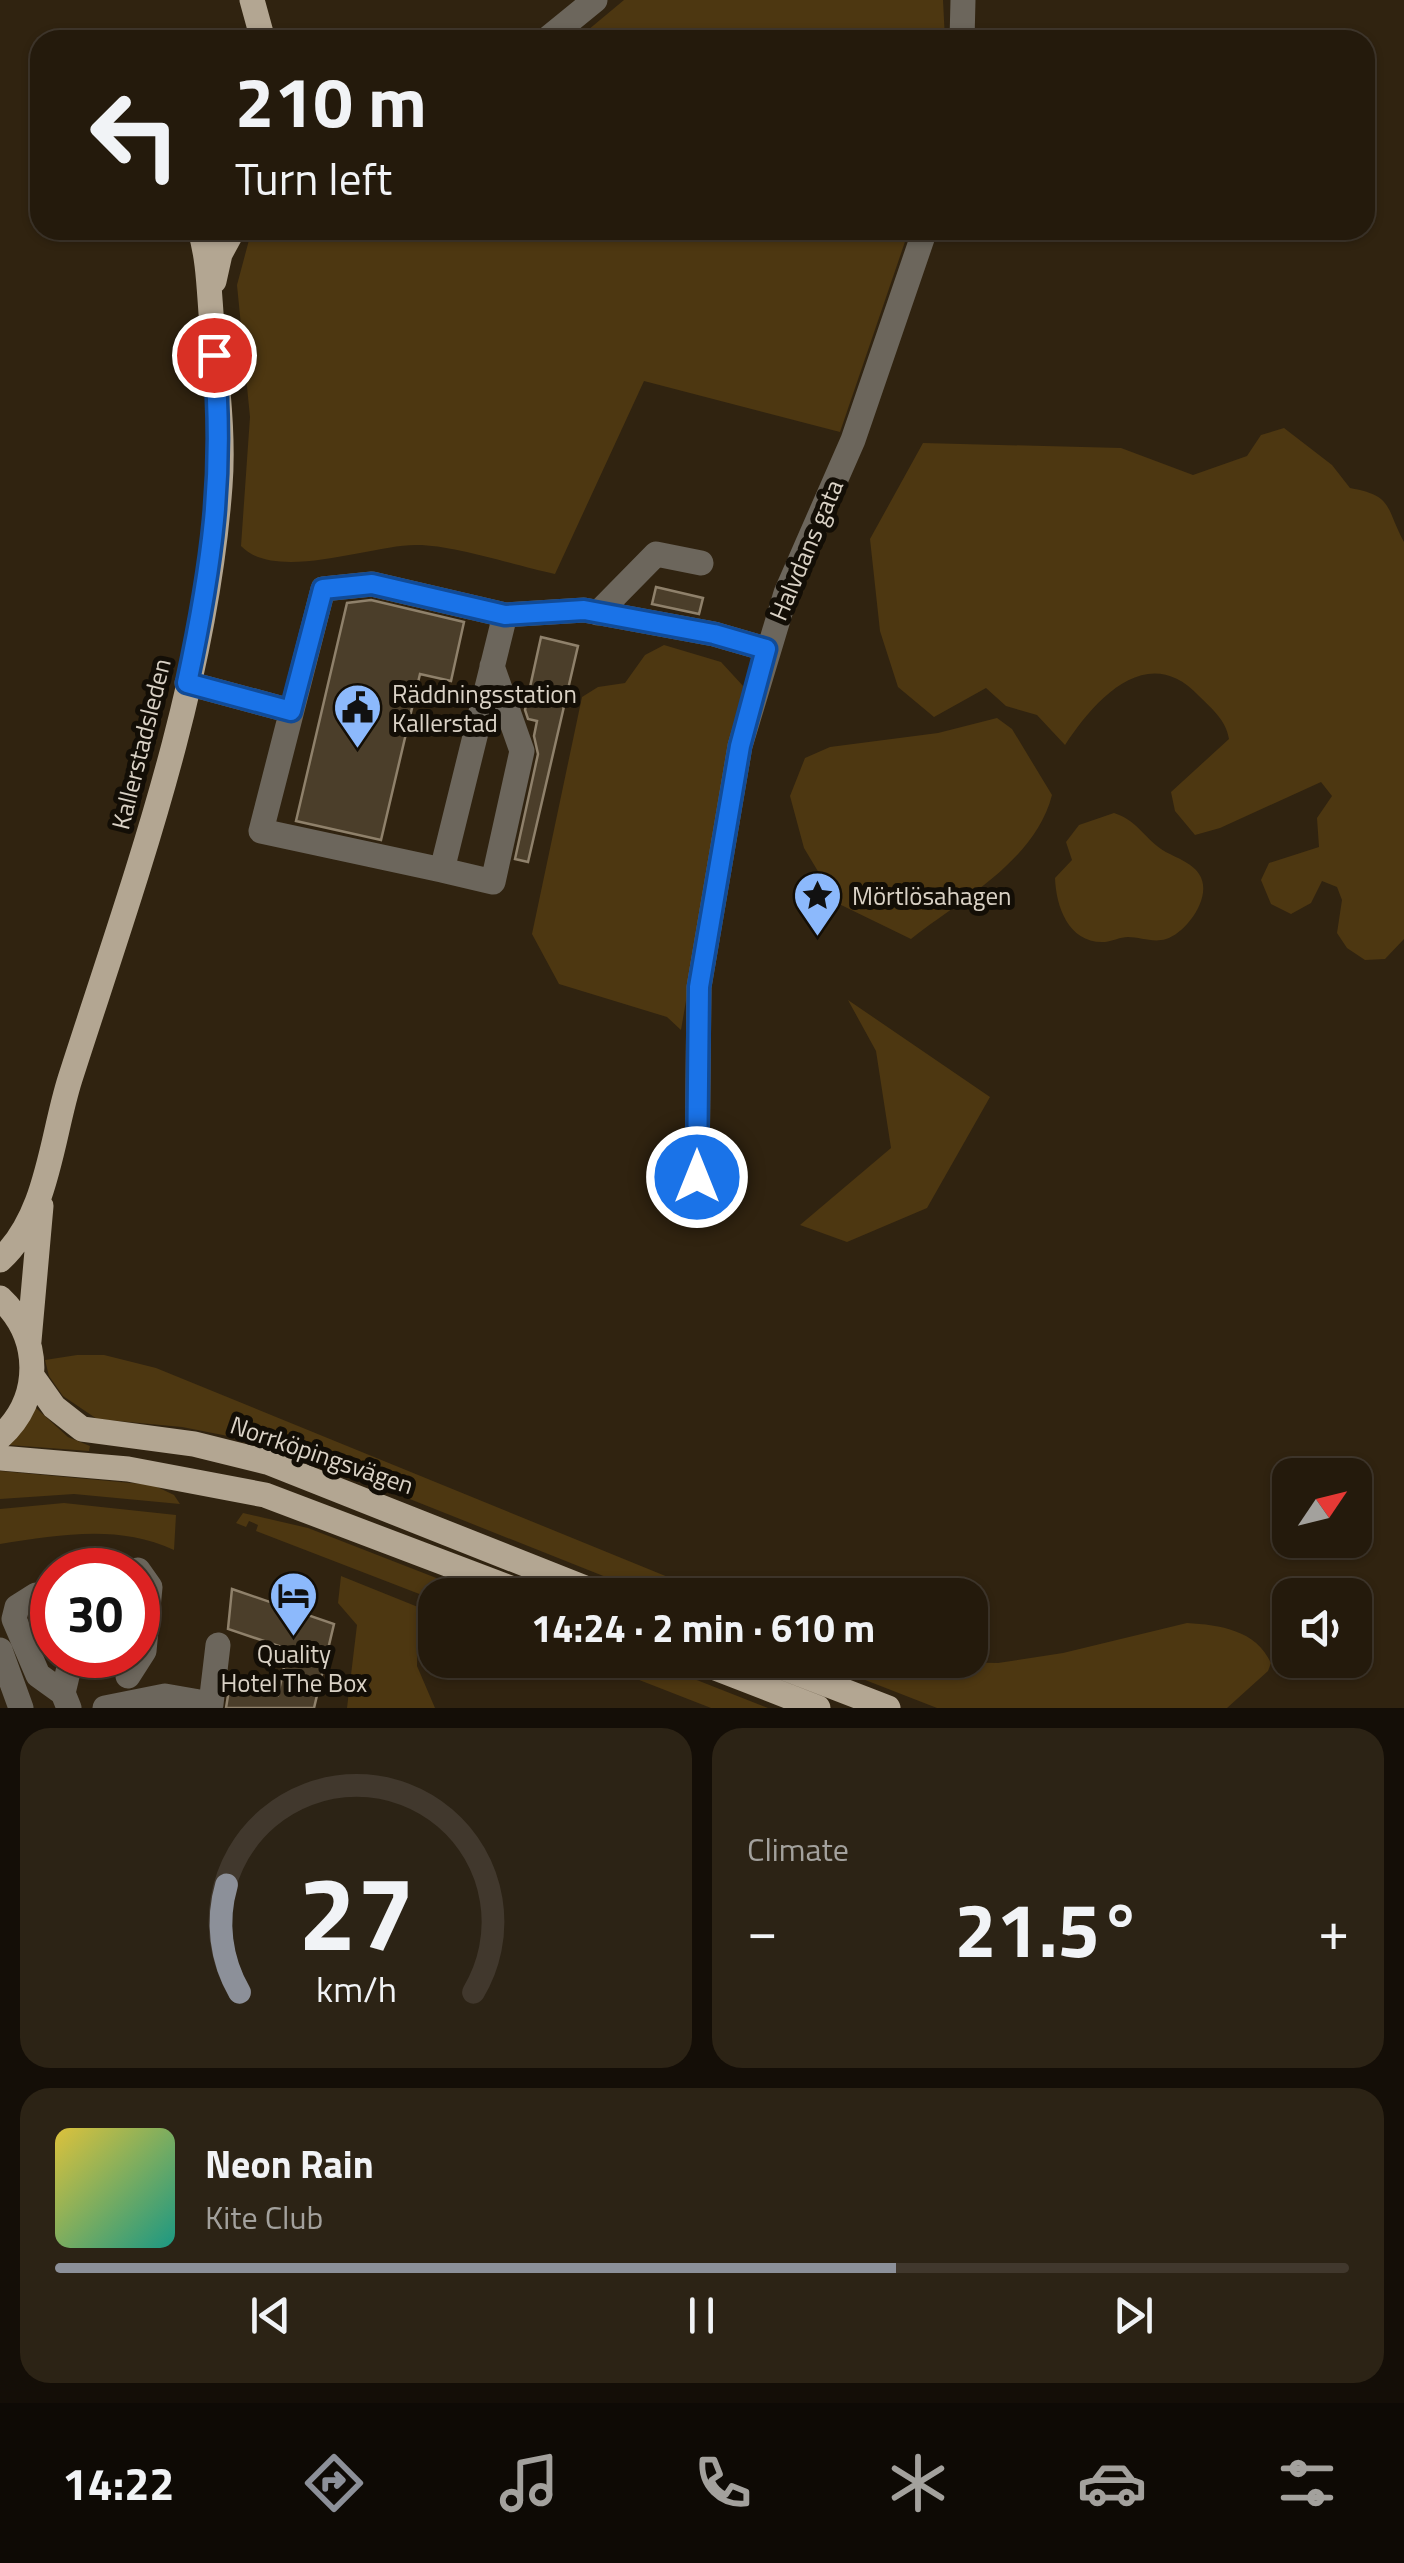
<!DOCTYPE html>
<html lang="en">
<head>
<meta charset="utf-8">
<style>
  body { margin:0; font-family:"Titillium Web",sans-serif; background:#2c2315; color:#f1f3f6; height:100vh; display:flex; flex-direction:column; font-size:38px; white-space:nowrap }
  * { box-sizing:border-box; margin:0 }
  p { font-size:32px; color:#a3a19d }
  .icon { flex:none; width:55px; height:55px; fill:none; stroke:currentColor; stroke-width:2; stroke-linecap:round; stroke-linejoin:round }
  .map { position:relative; height:1708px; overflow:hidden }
  .drawer { display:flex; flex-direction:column; gap:20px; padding:20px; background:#140e07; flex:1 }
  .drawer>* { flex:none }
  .guide { position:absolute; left:30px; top:30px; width:1345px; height:210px; border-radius:30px; box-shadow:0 2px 8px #0004,0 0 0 2px #41382d; background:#241a0c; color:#f1f3f6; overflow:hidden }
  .needle { width:65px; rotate:55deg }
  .fabs { position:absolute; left:1272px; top:1458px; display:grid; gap:20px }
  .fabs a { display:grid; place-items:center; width:100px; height:100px; border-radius:20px; background:#241a0c; box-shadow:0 2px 8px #0004,0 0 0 2px #41382d; font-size:50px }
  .speed { position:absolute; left:30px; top:1548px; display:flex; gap:20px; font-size:50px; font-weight:700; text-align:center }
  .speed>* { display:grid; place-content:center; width:130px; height:130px; border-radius:50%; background:#241a0c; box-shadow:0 2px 8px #0004,0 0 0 2px #41382d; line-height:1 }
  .speed .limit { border:15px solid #d22; background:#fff; color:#111 }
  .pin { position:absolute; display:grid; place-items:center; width:85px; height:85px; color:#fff; margin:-42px; border:5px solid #fff; border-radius:50%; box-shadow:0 2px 10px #0007 }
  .me { position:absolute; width:110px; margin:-55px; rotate:0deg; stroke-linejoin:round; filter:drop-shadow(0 0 8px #0008) }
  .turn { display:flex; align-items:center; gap:35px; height:210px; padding:0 40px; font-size:45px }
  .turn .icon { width:130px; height:130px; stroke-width:2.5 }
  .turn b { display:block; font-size:70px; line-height:85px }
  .big { font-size:75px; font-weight:700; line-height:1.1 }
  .drawer .card { flex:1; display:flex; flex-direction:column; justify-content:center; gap:15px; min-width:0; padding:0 35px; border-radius:30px; background:#2c2315 }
  .drawer .dial { align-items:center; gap:0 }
  .dial svg { height:260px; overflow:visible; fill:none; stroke:#41382d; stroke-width:7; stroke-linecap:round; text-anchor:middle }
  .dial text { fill:#f1f3f6; stroke:none }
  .song { display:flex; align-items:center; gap:30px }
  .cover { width:120px; height:120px; border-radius:15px; background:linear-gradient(135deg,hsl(50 70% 55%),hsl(170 70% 35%)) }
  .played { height:10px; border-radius:5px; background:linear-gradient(90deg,#8c9099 65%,#41382d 65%) }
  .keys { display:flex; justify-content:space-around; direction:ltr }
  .heat { display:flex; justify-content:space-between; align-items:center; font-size:55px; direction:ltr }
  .drawer .tiles { flex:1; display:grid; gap:20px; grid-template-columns:1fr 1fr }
  .card:last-child { grid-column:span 2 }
  .trip { position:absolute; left:418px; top:1578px; width:570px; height:100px; border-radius:30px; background:#241a0c; box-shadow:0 2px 8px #0004,0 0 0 2px #41382d; font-weight:700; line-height:100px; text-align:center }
  .menu { display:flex; height:160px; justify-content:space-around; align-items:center; background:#0e0a05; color:#a3a19d }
  .menu .icon { width:70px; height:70px }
  .menu .on { color:#8c9099 }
  .menu b { font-size:45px; color:#f1f3f6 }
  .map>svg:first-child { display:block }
  .green { fill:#4d3711 }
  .building { fill:#4b3e2a; stroke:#8f816b; stroke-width:2.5 }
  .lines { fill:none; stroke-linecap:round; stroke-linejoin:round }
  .minor { stroke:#6c665c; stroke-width:25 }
  .major { stroke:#b3a692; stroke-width:25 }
  .route-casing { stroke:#114b97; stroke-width:25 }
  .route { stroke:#1a73e8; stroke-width:18 }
  .labels { text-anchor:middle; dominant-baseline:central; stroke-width:10; stroke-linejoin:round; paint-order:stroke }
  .street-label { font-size:25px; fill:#dad2c6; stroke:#130e06 }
  .poi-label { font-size:25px; fill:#dad2c6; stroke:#130e06; text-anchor:start }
</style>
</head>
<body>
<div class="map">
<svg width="1404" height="1708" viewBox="0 0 1404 1708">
  <rect width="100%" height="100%" fill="#302310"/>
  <path class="green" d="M624,0h319l2,40h-369z
    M263,230h646l-69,202 -196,-51 -89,193c-39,-8 -100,-29 -138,-29 -44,-1 -141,38 -176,1l9,-129 -13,-132 12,-45z
    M1284,428l48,37 18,23c44,8 35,19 54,54v397l-19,20 -20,1 -18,-12 -10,-15 5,-33 -5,-13 -15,-6 -11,22 -20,11 -20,-10 -10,-24 8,-17 50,-16 -2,-29 15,-22 -11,-14 -101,46 -25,7 -20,-24 -4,-19 58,-53c-3,-19 -16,-29 -30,-43 -52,-56 -105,5 -134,49l-28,-30 -31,-9 -20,-18 -52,29 -36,-30 -18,-56 -10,-92 53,-96 198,5 72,27 54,-19 14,-21z
    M664,645l57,17 23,25 -15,62 -48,281 -14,-13 -108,-33 -27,-50 50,-237 16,-10 27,-4 20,-28z
    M997,718l15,11 40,66c-17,66 -90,104 -141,144l-74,-36 -33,-55 -14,-52 15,-38 25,-11 108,-14z
    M1114,813c22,7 29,23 47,36 12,8 31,13 38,25 15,22 -13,59 -33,65 -13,4 -26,-2 -38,-2 -8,0 -15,4 -23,5 -36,2 -49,-35 -50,-64l17,-18 -6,-18 13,-17z
    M848,1000l142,97 -63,111 -80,34 -47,-17 91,-77 -15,-97z
    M77,1355h27l52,13 556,227h-61l-377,-150 -92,-18 -85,-8 -34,-23 -14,-20 -4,-16z
    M36,1408l32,29 22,9 -1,5 -80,-6z
    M0,1471l153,14 21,10 6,9 -106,-10 -74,5z
    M64,1503l112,12 -2,35c-57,-26 -114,-15 -174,-6v-35z
    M243,1513l65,15 172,67h-45v5l-179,-69 2,-6 -9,-4 -3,6 -10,-4z
    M341,1576l77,31 -1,59 18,42h-88l10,-83 -19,-22z
    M1187,1623c33,2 69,7 84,40l-3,8 -41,37h-290l-123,-48 184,3 65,-10z
    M588,1660h58l122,48h-57z"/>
  <path class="building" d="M656,587l47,11 -4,16 -47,-10z
    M371,600l93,22 -13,59 -31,-7 -39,166 -85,-19 51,-218z
    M541,637l37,9 -50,216 -13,-3 23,-105 -4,-18 3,-15 -9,-2 -3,-9z
    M232,1589l102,35 -20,84h-88l4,-25 48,12 10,-46 -60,-20z"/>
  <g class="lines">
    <path class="minor" d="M546,40l49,-40
      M962,40l1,-40
      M598,613l58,-59 45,9
      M505,615l-63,255 -181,-39 62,-242 49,-5 133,31 79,-5 130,24 52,15
      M187,683l104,28
      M442,870l51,12 29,-131 -30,-85
      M697,1177l2,-190 41,-241 46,-153 67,-153 72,-210
      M52,1602l-16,-7 -19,12 -3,12 24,56 25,18 6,15
      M0,1650l21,58
      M128,1676l16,-25 6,-64 -12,-17
      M63,1693l9,-38
      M105,1708l60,-12 46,8 7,-59"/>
    <path class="major" d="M252,0l11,40
      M214,281l6,-27 13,-24
      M0,1260c48,-44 51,-121 70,-181 62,-193 135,-389 150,-593 4,-50 -3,-101 -7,-151 -4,-34 -3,-72 -13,-105
      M0,1298c42,39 43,100 0,139
      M29,1341l12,-135
      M32,1376l22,31 28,22 112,15 73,18 336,133
      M0,1458l128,11 137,26 264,100
      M695,1660l123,48
      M764,1660l124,48"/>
  </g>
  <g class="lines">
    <defs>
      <path id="route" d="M214,355c11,120 -2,211 -27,328l104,28 32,-122 49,-5 133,31 79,-5 130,24 52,15 -26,97 -41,241 -2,190"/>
    </defs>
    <use href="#route" class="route-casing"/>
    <use href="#route" class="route"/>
  </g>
  <defs>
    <symbol id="civic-pin" viewBox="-11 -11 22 30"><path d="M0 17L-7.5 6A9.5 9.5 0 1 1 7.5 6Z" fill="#8cb9fc" stroke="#130e06"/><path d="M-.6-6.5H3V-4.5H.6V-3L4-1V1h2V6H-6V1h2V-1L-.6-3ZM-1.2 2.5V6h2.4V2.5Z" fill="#111"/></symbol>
    <symbol id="sight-pin" viewBox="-11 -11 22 30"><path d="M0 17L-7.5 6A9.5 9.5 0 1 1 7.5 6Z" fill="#8cb9fc" stroke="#130e06"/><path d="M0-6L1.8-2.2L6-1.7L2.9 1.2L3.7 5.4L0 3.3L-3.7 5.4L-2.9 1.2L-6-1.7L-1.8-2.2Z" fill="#111"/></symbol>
    <symbol id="hotel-pin" viewBox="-11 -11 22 30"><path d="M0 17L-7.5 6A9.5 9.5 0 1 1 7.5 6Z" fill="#8cb9fc" stroke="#130e06"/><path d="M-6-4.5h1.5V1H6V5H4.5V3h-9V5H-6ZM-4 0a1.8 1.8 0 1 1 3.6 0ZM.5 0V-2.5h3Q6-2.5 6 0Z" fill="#111"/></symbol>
  </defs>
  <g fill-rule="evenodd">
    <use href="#civic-pin" x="330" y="680" width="55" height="75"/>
    <use href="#sight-pin" x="790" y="868" width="55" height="75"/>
    <use href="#hotel-pin" x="266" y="1568" width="55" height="75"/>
  </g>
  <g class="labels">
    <g class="street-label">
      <text transform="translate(806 550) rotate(-67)">Halvdans gata</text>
      <text transform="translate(141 744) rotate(-76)">Kallerstadsleden</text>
      <text transform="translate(322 1455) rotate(19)">Norrköpingsvägen</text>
    </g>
    <g class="poi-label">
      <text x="392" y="694">Räddningsstation<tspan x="392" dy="29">Kallerstad</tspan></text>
      <text x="852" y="896">Mörtlösahagen</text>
      <text x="294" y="1654" text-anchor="middle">Quality<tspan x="294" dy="29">Hotel The Box</tspan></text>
    </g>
  </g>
</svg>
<div class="fabs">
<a><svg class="needle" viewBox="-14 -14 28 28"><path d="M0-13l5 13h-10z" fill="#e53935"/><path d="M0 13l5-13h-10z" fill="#a3a19d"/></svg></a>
<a><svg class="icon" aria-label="sound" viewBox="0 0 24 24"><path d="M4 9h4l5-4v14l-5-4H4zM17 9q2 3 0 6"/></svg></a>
</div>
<div class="speed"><div class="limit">30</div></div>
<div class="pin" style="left:214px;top:355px;background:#d93025"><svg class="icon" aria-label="arrive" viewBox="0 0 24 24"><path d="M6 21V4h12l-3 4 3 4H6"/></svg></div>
<svg class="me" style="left:697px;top:1177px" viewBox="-20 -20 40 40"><circle r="17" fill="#1a73e8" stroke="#fff" stroke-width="3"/><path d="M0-11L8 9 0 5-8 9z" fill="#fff"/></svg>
<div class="trip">14:24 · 2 min · 610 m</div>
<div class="guide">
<div class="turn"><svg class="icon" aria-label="left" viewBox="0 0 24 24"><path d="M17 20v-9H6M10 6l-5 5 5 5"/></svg><div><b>210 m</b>Turn left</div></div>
</div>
</div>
<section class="drawer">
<div class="tiles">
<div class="card dial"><svg viewBox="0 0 100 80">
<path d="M14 69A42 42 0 1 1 86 69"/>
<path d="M14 69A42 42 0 0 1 10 36" stroke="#8c9099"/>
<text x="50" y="56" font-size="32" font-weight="700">27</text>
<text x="50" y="72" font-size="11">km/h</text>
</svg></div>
<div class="card"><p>Climate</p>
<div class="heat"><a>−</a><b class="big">21.5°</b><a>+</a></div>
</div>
<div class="card">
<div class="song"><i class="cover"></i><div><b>Neon Rain</b><p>Kite Club</p></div></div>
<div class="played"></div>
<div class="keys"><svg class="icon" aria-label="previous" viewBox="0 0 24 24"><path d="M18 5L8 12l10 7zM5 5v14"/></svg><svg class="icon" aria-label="pause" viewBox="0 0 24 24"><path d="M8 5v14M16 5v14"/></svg><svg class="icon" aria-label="next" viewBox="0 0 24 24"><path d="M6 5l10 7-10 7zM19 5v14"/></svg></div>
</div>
</div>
</section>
<nav class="menu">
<b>14:22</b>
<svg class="icon on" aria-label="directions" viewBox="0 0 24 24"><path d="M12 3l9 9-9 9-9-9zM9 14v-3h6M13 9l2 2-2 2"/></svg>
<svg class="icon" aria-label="music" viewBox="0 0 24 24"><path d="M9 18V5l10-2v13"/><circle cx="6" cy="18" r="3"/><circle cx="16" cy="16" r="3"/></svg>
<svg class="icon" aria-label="phone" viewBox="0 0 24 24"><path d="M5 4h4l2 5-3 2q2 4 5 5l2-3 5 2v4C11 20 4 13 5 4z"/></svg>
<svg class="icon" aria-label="climate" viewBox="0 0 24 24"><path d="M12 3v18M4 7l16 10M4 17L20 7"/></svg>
<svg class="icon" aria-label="car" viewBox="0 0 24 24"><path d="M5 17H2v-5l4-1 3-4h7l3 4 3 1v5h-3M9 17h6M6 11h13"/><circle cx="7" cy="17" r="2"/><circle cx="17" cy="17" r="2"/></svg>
<svg class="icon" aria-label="filters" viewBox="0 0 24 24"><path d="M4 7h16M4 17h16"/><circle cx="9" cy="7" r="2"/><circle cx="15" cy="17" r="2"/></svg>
</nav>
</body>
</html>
